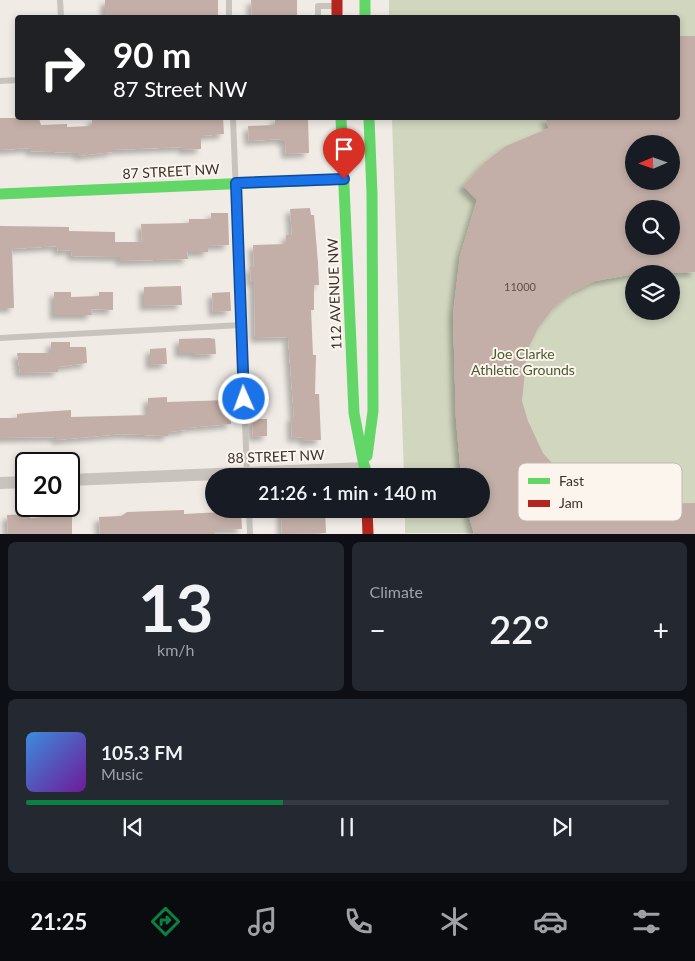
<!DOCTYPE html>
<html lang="en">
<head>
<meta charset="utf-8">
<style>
  body { margin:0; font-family:Lato,sans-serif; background:#242831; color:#f1f3f6; height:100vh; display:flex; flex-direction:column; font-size:19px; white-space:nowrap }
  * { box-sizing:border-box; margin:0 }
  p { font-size:16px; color:#9ea1a6 }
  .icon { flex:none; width:28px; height:28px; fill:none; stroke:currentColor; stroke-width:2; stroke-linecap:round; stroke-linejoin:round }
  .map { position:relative; height:534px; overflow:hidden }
  .sheet { display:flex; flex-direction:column; gap:8px; padding:8px; background:#0d0f14; flex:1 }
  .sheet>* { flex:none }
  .guide { position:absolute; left:15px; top:15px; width:665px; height:105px; border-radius:5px; box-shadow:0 2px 8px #0003; background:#202124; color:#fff; overflow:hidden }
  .needle { width:32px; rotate:268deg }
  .tools { position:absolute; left:625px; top:135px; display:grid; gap:10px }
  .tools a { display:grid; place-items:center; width:55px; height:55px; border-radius:50%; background:#171b24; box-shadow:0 2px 8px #0003; font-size:25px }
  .speed { position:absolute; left:15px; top:452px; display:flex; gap:10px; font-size:25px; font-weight:700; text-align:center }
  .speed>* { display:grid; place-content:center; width:65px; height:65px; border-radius:50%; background:#171b24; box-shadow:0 2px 8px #0003; line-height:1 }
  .speed .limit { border:2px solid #111; border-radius:8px; background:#fff; color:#111 }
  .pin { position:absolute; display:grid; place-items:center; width:42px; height:42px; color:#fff; margin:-51px -21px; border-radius:50% 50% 50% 0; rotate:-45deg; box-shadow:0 0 5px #0007 }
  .pin .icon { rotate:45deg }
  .me { position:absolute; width:55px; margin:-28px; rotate:358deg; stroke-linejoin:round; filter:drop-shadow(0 0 4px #0008) }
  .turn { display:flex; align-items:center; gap:18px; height:105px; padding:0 15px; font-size:22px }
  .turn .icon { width:65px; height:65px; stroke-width:2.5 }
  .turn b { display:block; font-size:35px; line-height:42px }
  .big { font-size:38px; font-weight:600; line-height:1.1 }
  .sheet .tile { flex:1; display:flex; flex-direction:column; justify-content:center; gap:8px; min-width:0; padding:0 18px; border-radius:8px; background:#242831 }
  .sheet .dial { align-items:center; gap:0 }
  .dial b { font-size:65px; line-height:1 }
  .song { display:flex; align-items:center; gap:15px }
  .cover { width:60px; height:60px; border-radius:8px; background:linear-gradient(135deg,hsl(210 70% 55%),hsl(280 70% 35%)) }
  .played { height:5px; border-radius:2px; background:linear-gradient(90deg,#0b8043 40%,#363941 40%) }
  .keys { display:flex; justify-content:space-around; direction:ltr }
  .heat { display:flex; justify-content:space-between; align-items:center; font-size:28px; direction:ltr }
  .sheet .tiles { flex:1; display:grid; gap:8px; grid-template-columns:1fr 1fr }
  .tile:last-child { grid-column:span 2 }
  .trip { position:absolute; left:205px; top:468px; width:285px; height:50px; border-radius:25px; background:#171b24; box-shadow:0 2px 8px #0003; font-weight:600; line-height:50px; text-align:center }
  .dock { display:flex; height:80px; justify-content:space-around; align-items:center; background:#090b0e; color:#9ea1a6 }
  .dock .icon { width:35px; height:35px }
  .dock .current { color:#0b8043 }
  .dock b { font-size:22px; color:#f1f3f6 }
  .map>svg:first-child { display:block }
  .green { fill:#d1d6bf; fill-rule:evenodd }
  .building { fill:#c3afa7; fill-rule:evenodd; filter:url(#shadow) }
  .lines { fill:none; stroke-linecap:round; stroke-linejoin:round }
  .lane { stroke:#c9c3be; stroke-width:6 }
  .street { stroke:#c9c3be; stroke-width:12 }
  .fast { stroke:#63d668; stroke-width:11 }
  .jam { stroke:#b3261e; stroke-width:11 }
  .route-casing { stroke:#114b97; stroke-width:12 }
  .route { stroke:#1a73e8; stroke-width:9 }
  .labels { text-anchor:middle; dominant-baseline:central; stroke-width:4; stroke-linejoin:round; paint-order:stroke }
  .number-label { font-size:11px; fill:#5d504a }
  .street-label { font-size:14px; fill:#3b302b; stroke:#fbf5ee }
  .park-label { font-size:14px; fill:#4a5a2e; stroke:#fbf5ee }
  .key { fill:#fbf5ee; stroke:#c1bab4; stroke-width:1 }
  .key-label { font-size:14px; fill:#3b302b }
</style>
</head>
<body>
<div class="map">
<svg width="695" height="534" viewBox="0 0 695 534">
  <defs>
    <filter id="shadow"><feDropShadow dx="-4.5" dy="4.5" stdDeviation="2.5" flood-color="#0004"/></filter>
  </defs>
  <rect width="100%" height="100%" fill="#f0ebe5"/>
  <path class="green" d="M389,0h306v533h-290v-24h76v-33h-77l-12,-358h286v-100l-289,-1zM634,144h37v37h-37zM634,209h37v37h-37zM634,274h37v37h-37z"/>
  <path class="building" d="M105,0h113v18h-113z
    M251,0h46v18h-45z
    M678,36h17v236l-61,2 -39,7 -23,11 -17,14 -17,22 -11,23 -5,50 6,20 15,32 29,32v21l123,-3v31h-221l-7,-25h14v-33h-20l-5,-57 -3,-105 7,-58 17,-56 -14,-14 22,-24 21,-16 43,-18 -4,-10h133zM634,144h37v37h-37zM634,209h37v37h-37z
    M0,118h39l2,7 26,-1v3l25,-1v-8h131l1,16 -23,2v13l-18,1v-3l-71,3v2l-34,4v-3l-48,-2v-3l-30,2z
    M275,118h33l1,35 -23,1 -1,-13h-4v-2l-32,2 -1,-15 27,-1z
    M310,208l1,7h3l4,48 1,22h-5v25h-3l2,45h3l-1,39h4l2,46 -18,1v-4l-11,1 -1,-21h3l-6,-80 -33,1 -1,-56h-3l-1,-15h4l-1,-22 33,-1v-9h6l-2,-26z
    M211,213h17l1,32 -21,1v6h-21l1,7 -68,2v-4l-48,-1 -1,-6 -13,1 -1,-5 -45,3 2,59h-14v-82l69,1v4l46,1v10h27l-1,-18 48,-1v-4h22z
    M181,286l1,19 -38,1v-19z
    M54,292h17v5l28,-1v-4h14v18l-22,-1 1,6h-38z
    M230,292l1,19 -18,1 -1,-19z
    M209,338l6,1 1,15 -22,1v-2h-15v-14z
    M51,342h19v5h16l1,16 -29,4v5l-38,1 -3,-20h34z
    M166,348l1,16 -17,1v-16z
    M167,397v5l63,-2 1,24 -45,4v2l-18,2v4l-47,-2 -65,6v-3l-56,1v-20h17v-4l9,-1 45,-3v7l77,-2v-17z
    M252,419h15v17l-14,1z
    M281,509h44l1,24 -44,1z
    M184,510v4l57,-3 1,18 -27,1v4h-115l-1,-17 22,-1 6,-4z
    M30,514v4l42,-3v19h-64l-1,-19z"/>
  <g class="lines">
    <path class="lane" d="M60,0l1,18
      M229,0v18
      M318,18v-12h18
      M0,81l18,-1
      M233,118l14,355
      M0,338l241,-13
      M249,509l1,25"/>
    <path class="street" d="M69,480l296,-12
      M0,483l26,-1"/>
    <path class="fast" d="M365,0v18
      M341,118l13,295 12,63
      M0,194l344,-15
      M367,456l6,-45 -1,-217 -3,-76"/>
    <path class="jam" d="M337,0v18
      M367,509l1,25"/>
  </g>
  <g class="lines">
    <defs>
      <path id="route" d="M244,399l-8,-216 108,-4"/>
    </defs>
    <use href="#route" class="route-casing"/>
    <use href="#route" class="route"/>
  </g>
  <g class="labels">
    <g class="number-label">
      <text x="520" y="286">11000</text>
    </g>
    <g class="street-label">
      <text transform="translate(171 171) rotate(-3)">87 STREET NW</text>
      <text transform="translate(334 294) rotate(-92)">112 AVENUE NW</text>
      <text transform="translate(276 456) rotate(-2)">88 STREET NW</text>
    </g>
    <g class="park-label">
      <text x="523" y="353">Joe Clarke<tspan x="523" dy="16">Athletic Grounds</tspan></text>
    </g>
  </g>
  <rect x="518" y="463" width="164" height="58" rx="8" class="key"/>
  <rect x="528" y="478" width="22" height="6" fill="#63d668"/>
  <rect x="528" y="500" width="22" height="7" fill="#b3261e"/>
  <g class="key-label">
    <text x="559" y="486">Fast</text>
    <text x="559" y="508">Jam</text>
  </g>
</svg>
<div class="tools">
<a><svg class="needle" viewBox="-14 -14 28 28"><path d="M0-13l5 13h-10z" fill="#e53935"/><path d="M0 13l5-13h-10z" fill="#9ea1a6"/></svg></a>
<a><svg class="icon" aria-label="search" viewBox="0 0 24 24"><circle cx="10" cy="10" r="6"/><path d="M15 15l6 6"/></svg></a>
<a><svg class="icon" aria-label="layers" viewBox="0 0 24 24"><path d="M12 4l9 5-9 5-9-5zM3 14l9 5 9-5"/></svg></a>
</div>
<div class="speed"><div class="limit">20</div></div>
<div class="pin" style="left:344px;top:179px;background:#d93025"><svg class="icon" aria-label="arrive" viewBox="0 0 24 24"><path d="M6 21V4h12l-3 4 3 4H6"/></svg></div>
<svg class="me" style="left:244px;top:399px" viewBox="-20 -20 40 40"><circle r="17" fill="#1a73e8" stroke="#fff" stroke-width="3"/><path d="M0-11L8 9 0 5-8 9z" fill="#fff"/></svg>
<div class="trip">21:26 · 1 min · 140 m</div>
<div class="guide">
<div class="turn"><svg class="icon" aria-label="right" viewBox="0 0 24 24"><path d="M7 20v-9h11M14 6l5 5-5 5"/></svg><div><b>90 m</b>87 Street NW</div></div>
</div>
</div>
<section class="sheet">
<div class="tiles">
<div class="tile dial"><b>13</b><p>km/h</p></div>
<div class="tile"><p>Climate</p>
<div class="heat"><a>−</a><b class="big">22°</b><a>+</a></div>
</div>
<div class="tile">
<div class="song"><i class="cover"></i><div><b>105.3 FM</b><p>Music</p></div></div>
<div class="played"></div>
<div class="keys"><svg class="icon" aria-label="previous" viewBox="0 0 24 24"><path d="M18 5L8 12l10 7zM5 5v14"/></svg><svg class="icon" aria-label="pause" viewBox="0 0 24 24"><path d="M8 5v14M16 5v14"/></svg><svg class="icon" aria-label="next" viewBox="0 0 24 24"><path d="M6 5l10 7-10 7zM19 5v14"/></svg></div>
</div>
</div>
</section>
<nav class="dock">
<b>21:25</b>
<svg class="icon current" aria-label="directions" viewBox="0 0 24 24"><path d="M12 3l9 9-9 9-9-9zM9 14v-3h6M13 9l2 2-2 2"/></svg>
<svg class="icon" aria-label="music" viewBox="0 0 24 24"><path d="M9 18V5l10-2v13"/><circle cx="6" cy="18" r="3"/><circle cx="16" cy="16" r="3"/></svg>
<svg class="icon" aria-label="phone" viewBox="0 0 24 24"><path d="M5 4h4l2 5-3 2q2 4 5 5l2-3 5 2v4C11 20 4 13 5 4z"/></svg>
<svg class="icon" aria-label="climate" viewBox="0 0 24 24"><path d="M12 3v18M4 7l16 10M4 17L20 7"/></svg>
<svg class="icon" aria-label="car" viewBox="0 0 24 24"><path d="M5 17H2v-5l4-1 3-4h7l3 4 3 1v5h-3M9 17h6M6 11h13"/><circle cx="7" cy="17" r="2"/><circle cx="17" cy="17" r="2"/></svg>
<svg class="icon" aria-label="filters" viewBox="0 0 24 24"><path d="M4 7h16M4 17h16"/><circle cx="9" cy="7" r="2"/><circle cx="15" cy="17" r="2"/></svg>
</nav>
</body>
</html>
